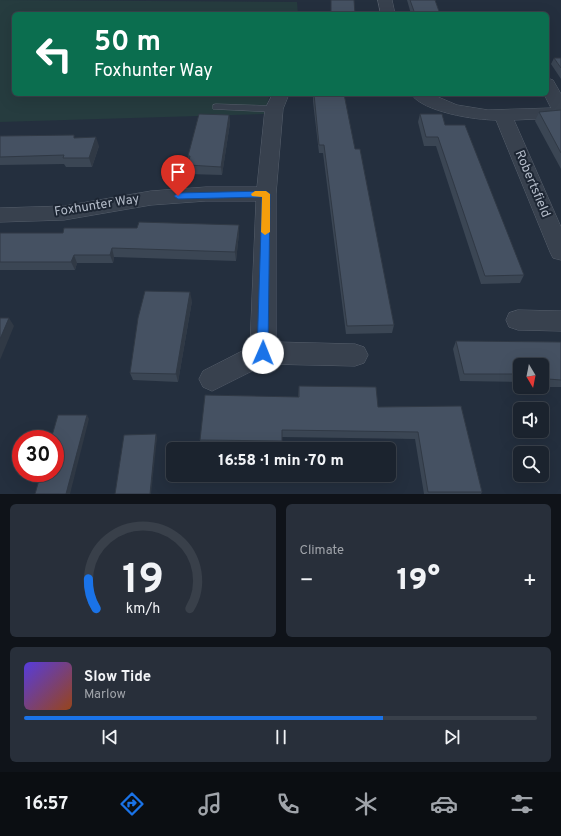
<!DOCTYPE html>
<html lang="en">
<head>
<meta charset="utf-8">
<style>
  body { margin:0; font-family:Overpass,sans-serif; background:#282f3a; color:#f1f3f6; height:100vh; display:flex; flex-direction:column; font-size:15px; white-space:nowrap }
  * { box-sizing:border-box; margin:0 }
  p { font-size:13px; color:#a0a4aa }
  .icon { flex:none; width:22px; height:22px; fill:none; stroke:currentColor; stroke-width:2; stroke-linecap:round; stroke-linejoin:round }
  .map { position:relative; height:494px; overflow:hidden }
  .details { display:flex; flex-direction:column; gap:10px; padding:10px; background:#0f1319; flex:1 }
  .details>* { flex:none }
  .top-card { position:absolute; left:12px; top:12px; width:537px; height:84px; border-radius:6px; box-shadow:0 4px 16px #0002,0 0 0 1px #39404a; background:#0b6e4f; color:#fff; overflow:hidden }
  .needle { width:26px; rotate:170deg }
  .tools { position:absolute; left:513px; top:358px; display:grid; gap:8px }
  .tools a { display:grid; place-items:center; width:36px; height:36px; border-radius:6px; background:#1b232e; box-shadow:0 4px 16px #0002,0 0 0 1px #39404a; font-size:20px }
  .speed { position:absolute; left:12px; top:430px; display:flex; gap:8px; font-size:20px; font-weight:700; text-align:center }
  .speed>* { display:grid; place-content:center; width:52px; height:52px; border-radius:50%; background:#1b232e; box-shadow:0 4px 16px #0002,0 0 0 1px #39404a; line-height:1 }
  .speed .limit { border:6px solid #d22; background:#fff; color:#111 }
  .pin { position:absolute; display:grid; place-items:center; width:34px; height:34px; color:#fff; margin:-41px -17px; border-radius:50% 50% 50% 0; rotate:-45deg; box-shadow:0 0 4px #0007 }
  .pin .icon { rotate:45deg }
  .me { position:absolute; width:44px; margin:-22px; rotate:1deg; stroke-linejoin:round; filter:drop-shadow(0 0 3px #0008) }
  .turn { display:flex; align-items:center; gap:14px; height:84px; padding:0 16px; font-size:18px }
  .turn .icon { width:52px; height:52px; stroke-width:2.5 }
  .turn b { display:block; font-size:28px; line-height:34px }
  .big { font-size:30px; font-weight:800; line-height:1.1 }
  .details .card { flex:1; display:flex; flex-direction:column; justify-content:center; gap:6px; min-width:0; padding:0 14px; border-radius:6px; background:#282f3a }
  .details .dial { align-items:center; gap:0 }
  .dial svg { height:104px; overflow:visible; fill:none; stroke:#39404a; stroke-width:7; stroke-linecap:round; text-anchor:middle }
  .dial text { fill:#f1f3f6; stroke:none }
  .song { display:flex; align-items:center; gap:12px }
  .cover { width:48px; height:48px; border-radius:6px; background:linear-gradient(135deg,hsl(250 70% 55%),hsl(20 70% 35%)) }
  .played { height:4px; border-radius:2px; background:linear-gradient(90deg,#1a73e8 70%,#39404a 70%) }
  .keys { display:flex; justify-content:space-around; direction:ltr }
  .heat { display:flex; justify-content:space-between; align-items:center; font-size:22px; direction:ltr }
  .details .tiles { flex:1; display:grid; gap:10px; grid-template-columns:1fr 1fr }
  .card:last-child { grid-column:span 2 }
  .trip { position:absolute; left:166px; top:442px; width:230px; height:40px; border-radius:6px; background:#1b232e; box-shadow:0 4px 16px #0002,0 0 0 1px #39404a; font-weight:800; line-height:40px; text-align:center }
  .tab-bar { display:flex; height:64px; justify-content:space-around; align-items:center; background:#0b0e12; color:#a0a4aa }
  .tab-bar .icon { width:28px; height:28px }
  .tab-bar .active { color:#1a73e8 }
  .tab-bar b { font-size:18px; color:#f1f3f6 }
  .map>svg:first-child { display:block }
  .green { fill:#263c3f }
  .lines { fill:none; stroke-linecap:round; stroke-linejoin:round }
  .lane-casing { stroke:#565f6c; stroke-width:1 }
  .street-casing { stroke:#565f6c; stroke-width:1 }
  .lane { fill:#38414e; fill-rule:evenodd }
  .street { fill:#38414e; fill-rule:evenodd }
  .wall { fill:#3b4654 }
  .shaded-wall { fill:#303945 }
  .building { fill:#455162; stroke:#303945 }
  .route { fill:#1a73e8; stroke:#114b97 }
  .slow { fill:#f59e0b }
  .labels { text-anchor:middle; dominant-baseline:central; stroke-width:4; stroke-linejoin:round; paint-order:stroke }
  .street-label { font-size:13px; fill:#b4bcc9; stroke:#1d2633 }
</style>
</head>
<body>
<div class="map">
<svg width="561" height="494" viewBox="0 0 561 494">
  <rect width="100%" height="100%" fill="#242f3e"/>
  <path class="green" d="M0,0l297,2 1,12h-284v80h256l-6,20 -264,8z"/>
  <g class="lines">
    <defs>
      <path id="lane" d="M216,104l58,2 5,3 -5,3 -61,-3v-4z"/>
      <path id="street" d="M378,0h14l3,14h-14z
        M547,78l6,2 8,14v24l-47,2 47,107v33l-8,-2 -3,-6 -54,-132c-21,0 -73,-8 -85,-26h20l26,11 31,5 63,-2 -7,-14h3z
        M273,94h16l-6,15 -7,85v148l79,2 9,3 4,8 -4,8 -9,3 -89,-2 -54,27 -9,-4 -4,-8 4,-8 47,-24 6,-146h-50l-55,4 -87,15 -64,2v-14l64,-2 87,-15 55,-4h51l8,-78z
        M518,310l43,1v20l-43,-1 -9,-3 -3,-7 3,-7z"/>
    </defs>
    <use href="#lane" class="lane-casing"/>
    <use href="#street" class="street-casing"/>
    <use href="#lane" class="lane"/>
    <use href="#street" class="street"/>
  </g>
  <path class="wall" d="M407,0h28l5,14h-29z
    M554,58h7v21l-10,-15z
    M313,94l42,55 39,176 -2,8 -46,1 -23,-181h-4l-6,-51z
    M561,110v59l-26,-48 4,-9z
    M420,114l25,11 79,150 -4,8 -39,1 -45,-138h-12l-6,-24z
    M229,115l1,8 -8,52 -33,-1 -1,-9 1,-4 -1,-5z
    M0,136l74,2 25,8 -7,21h-26l-2,-3 -64,1z
    M239,225v8l-3,28 -122,-4 -1,6h-36l-2,7h-75v-37h63l74,-5z
    M192,301l-14,81 -45,-2 -3,-7z
    M456,341l105,1v45h-18l-1,-4v-18h-22v17l-60,-1 -7,-32z
    M299,386l79,21 83,-1 21,86 -1,2h-57l-9,-55 -133,-2v11l-80,-2 -2,-6 98,-43z"/>
  <path class="shaded-wall" d="M229,115l1,8 -8,52 -1,-8z
    M96,137l3,9 -7,21 -3,-9z
    M239,225v8l-3,28 -1,-9z
    M112,248l2,9 -1,6 -3,-8z
    M74,255l3,8 -2,7 -4,-8z
    M190,292l2,9 -14,81 -2,-8z
    M9,318l5,8 -14,34v-21z
    M87,415l2,4 -19,75h-4z
    M156,434l1,4 -6,56h-1z"/>
  <path class="building" d="M331,0h23l1,14h-24z
    M410,0h25l5,14h-25z
    M554,58h7v10z
    M314,94h30l11,55h5l34,176 -47,1 -23,-181h-5z
    M561,110v43l-22,-41z
    M199,114l30,1 -8,52 -33,-2 2,-9h-2z
    M420,114h22l3,11h20l59,150 -39,1 -47,-139h-12z
    M74,135v3l22,-1 -7,21h-26l1,-3 -64,2v-21z
    M139,222l100,3 -4,27 -123,-4 -2,7h-36l-3,7h-71v-29h63l1,-5h73z
    M145,291l45,1 -14,82 -46,-1 8,-55z
    M0,318h9l-9,21z
    M456,341l105,1v38l-13,-1 -1,-5h-5v-9h-22v9h-56z
    M299,386l77,1 2,20 83,-1 21,86h-54l-10,-60 -136,-2v11l-82,-1 5,-45 94,2z
    M58,415h29l-21,79h-31l6,-21h14v-34h-4z
    M156,434l-6,60h-35l9,-59z"/>
  <path class="route" d="M266,191l4,3 -2,159 -2,3h-7l-2,-3 5,-156 -84,2 -4,-3 4,-3z"/>
  <path class="slow" d="M255,191h11l4,3v38l-5,3 -4,-3 1,-35 -10,-1 -1,-2z"/>
  <g class="labels">
    <g class="street-label">
      <text transform="translate(532 184) rotate(67)">Robertsfield</text>
      <text transform="translate(97 206) rotate(-9)">Foxhunter Way</text>
    </g>
  </g>
</svg>
<div class="tools">
<a><svg class="needle" viewBox="-14 -14 28 28"><path d="M0-13l5 13h-10z" fill="#e53935"/><path d="M0 13l5-13h-10z" fill="#a0a4aa"/></svg></a>
<a><svg class="icon" aria-label="sound" viewBox="0 0 24 24"><path d="M4 9h4l5-4v14l-5-4H4zM17 9q2 3 0 6"/></svg></a>
<a><svg class="icon" aria-label="search" viewBox="0 0 24 24"><circle cx="10" cy="10" r="6"/><path d="M15 15l6 6"/></svg></a>
</div>
<div class="speed"><div class="limit">30</div></div>
<div class="pin" style="left:178px;top:196px;background:#d93025"><svg class="icon" aria-label="arrive" viewBox="0 0 24 24"><path d="M6 21V4h12l-3 4 3 4H6"/></svg></div>
<svg class="me" style="left:263px;top:353px" viewBox="-20 -20 40 40"><circle r="19" fill="#fff"/><path d="M0-13L10 11 0 6-10 11z" fill="#1a73e8"/></svg>
<div class="trip">16:58 · 1 min · 70 m</div>
<div class="top-card">
<div class="turn"><svg class="icon" aria-label="left" viewBox="0 0 24 24"><path d="M17 20v-9H6M10 6l-5 5 5 5"/></svg><div><b>50 m</b>Foxhunter Way</div></div>
</div>
</div>
<section class="details">
<div class="tiles">
<div class="card dial"><svg viewBox="0 0 100 80">
<path d="M14 69A42 42 0 1 1 86 69"/>
<path d="M14 69A42 42 0 0 1 8 46" stroke="#1a73e8"/>
<text x="50" y="56" font-size="32" font-weight="700">19</text>
<text x="50" y="72" font-size="11">km/h</text>
</svg></div>
<div class="card"><p>Climate</p>
<div class="heat"><a>−</a><b class="big">19°</b><a>+</a></div>
</div>
<div class="card">
<div class="song"><i class="cover"></i><div><b>Slow Tide</b><p>Marlow</p></div></div>
<div class="played"></div>
<div class="keys"><svg class="icon" aria-label="previous" viewBox="0 0 24 24"><path d="M18 5L8 12l10 7zM5 5v14"/></svg><svg class="icon" aria-label="pause" viewBox="0 0 24 24"><path d="M8 5v14M16 5v14"/></svg><svg class="icon" aria-label="next" viewBox="0 0 24 24"><path d="M6 5l10 7-10 7zM19 5v14"/></svg></div>
</div>
</div>
</section>
<nav class="tab-bar">
<b>16:57</b>
<svg class="icon active" aria-label="directions" viewBox="0 0 24 24"><path d="M12 3l9 9-9 9-9-9zM9 14v-3h6M13 9l2 2-2 2"/></svg>
<svg class="icon" aria-label="music" viewBox="0 0 24 24"><path d="M9 18V5l10-2v13"/><circle cx="6" cy="18" r="3"/><circle cx="16" cy="16" r="3"/></svg>
<svg class="icon" aria-label="phone" viewBox="0 0 24 24"><path d="M5 4h4l2 5-3 2q2 4 5 5l2-3 5 2v4C11 20 4 13 5 4z"/></svg>
<svg class="icon" aria-label="climate" viewBox="0 0 24 24"><path d="M12 3v18M4 7l16 10M4 17L20 7"/></svg>
<svg class="icon" aria-label="car" viewBox="0 0 24 24"><path d="M5 17H2v-5l4-1 3-4h7l3 4 3 1v5h-3M9 17h6M6 11h13"/><circle cx="7" cy="17" r="2"/><circle cx="17" cy="17" r="2"/></svg>
<svg class="icon" aria-label="filters" viewBox="0 0 24 24"><path d="M4 7h16M4 17h16"/><circle cx="9" cy="7" r="2"/><circle cx="15" cy="17" r="2"/></svg>
</nav>
</body>
</html>
